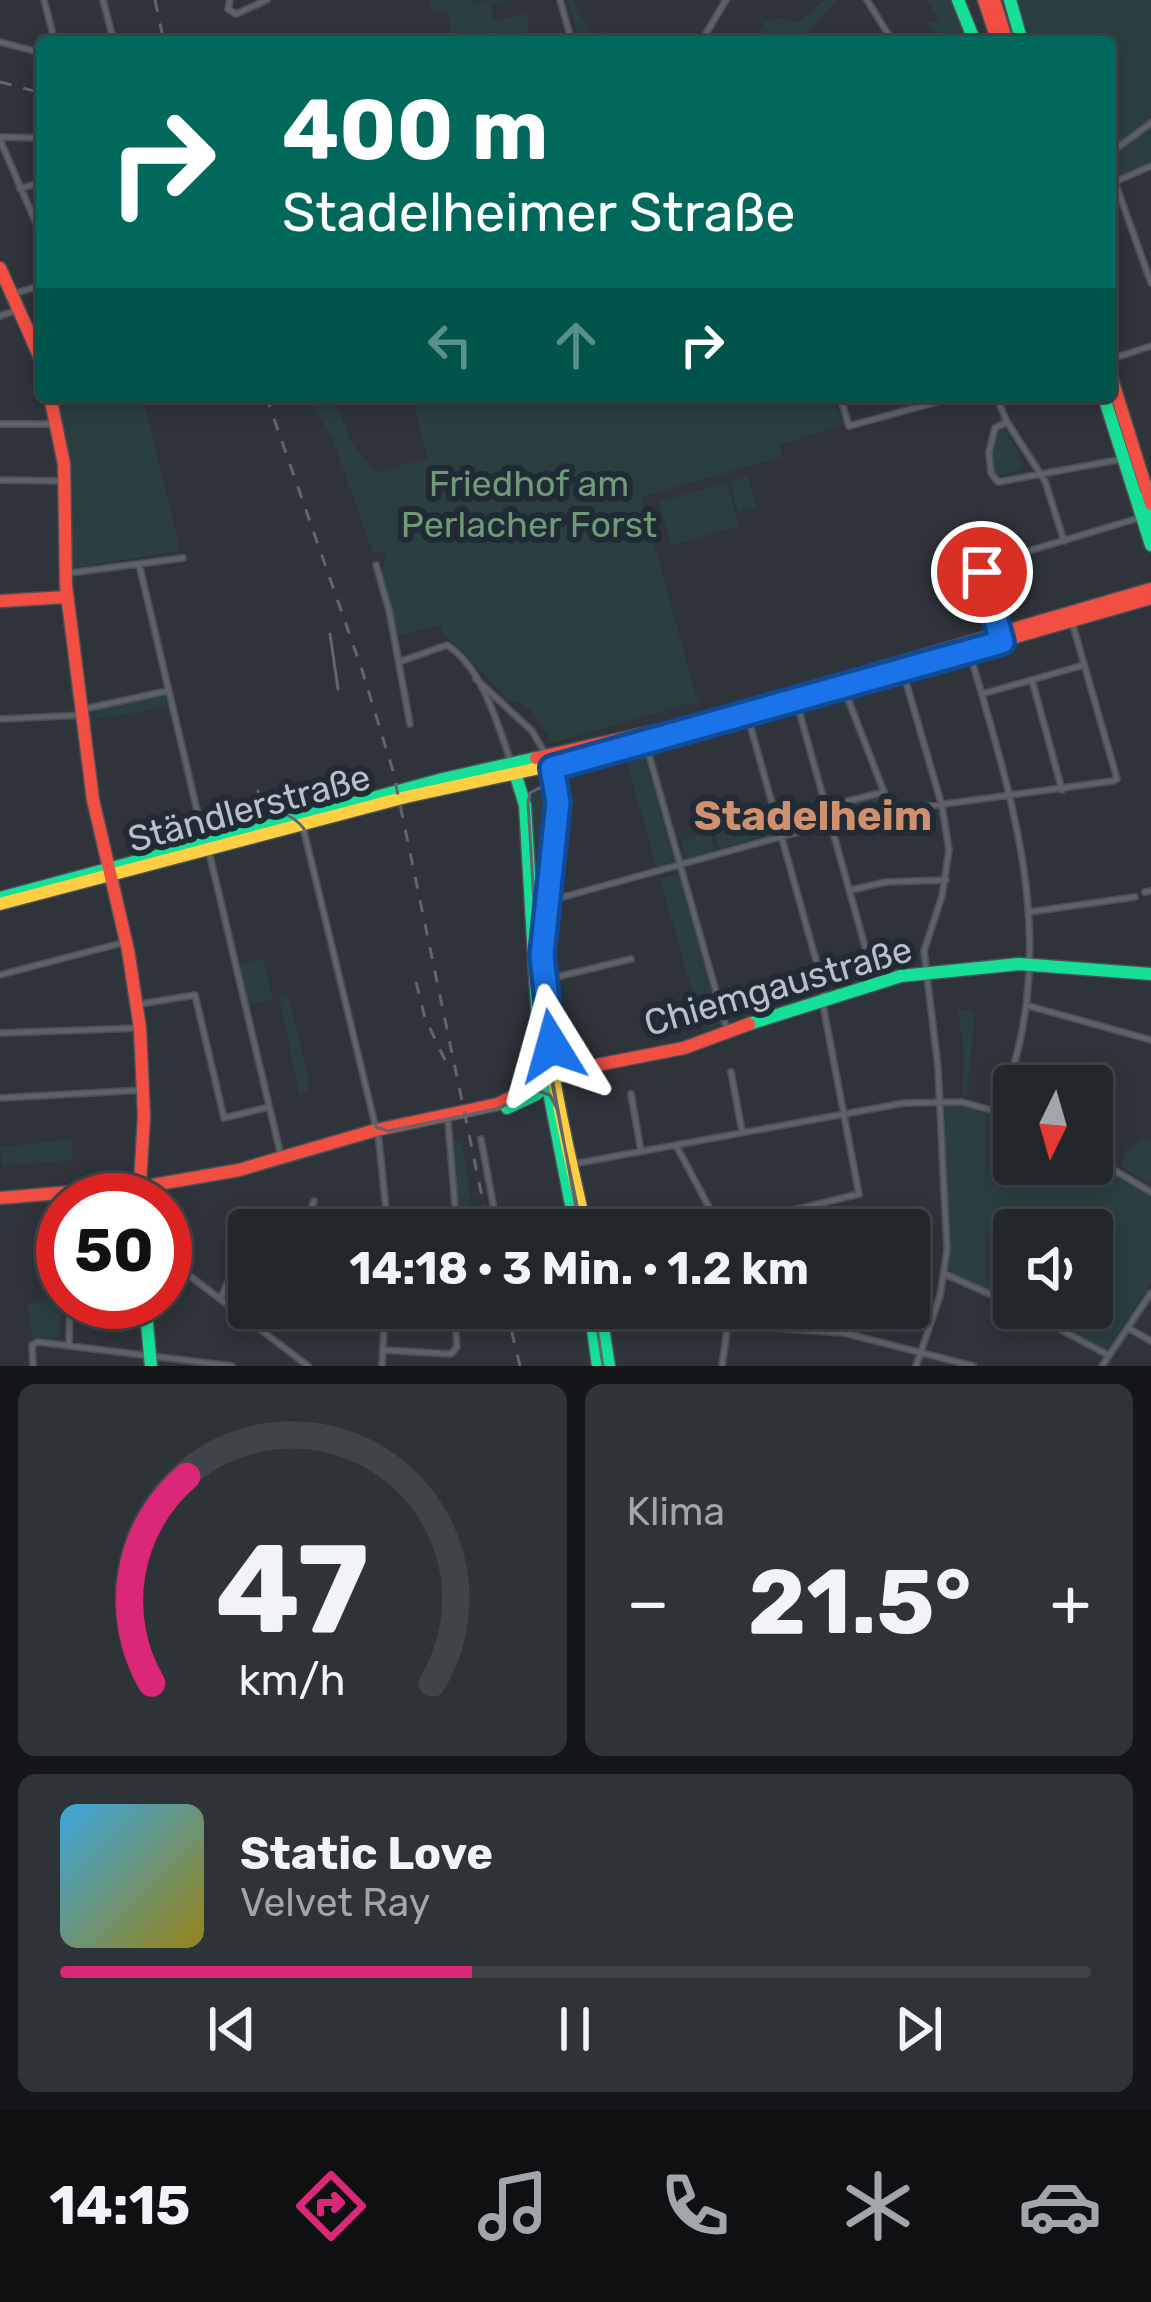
<!DOCTYPE html>
<html lang="de">
<head>
<meta charset="utf-8">
<style>
  body { margin:0; font-family:Rubik,sans-serif; background:#2e3338; color:#f1f3f6; height:100vh; display:flex; flex-direction:column; font-size:45px; white-space:nowrap }
  * { box-sizing:border-box; margin:0 }
  p { font-size:39px; color:#a2a5a9 }
  .icon { flex:none; width:66px; height:66px; fill:none; stroke:currentColor; stroke-width:2; stroke-linecap:round; stroke-linejoin:round }
  .map { position:relative; height:1366px; overflow:hidden }
  .details { display:flex; flex-direction:column; gap:18px; padding:18px; background:#131518; flex:1 }
  .details>* { flex:none }
  .guide { position:absolute; left:36px; top:36px; width:1080px; height:366px; border-radius:12px; box-shadow:0 6px 18px #0003,0 0 0 3px #3f4448; background:#00695c; color:#fff; overflow:hidden }
  .needle { width:78px; rotate:185deg }
  .fabs { position:absolute; left:993px; top:1065px; display:grid; gap:24px }
  .fabs a { display:grid; place-items:center; width:120px; height:120px; border-radius:12px; background:#22272c; box-shadow:0 6px 18px #0003,0 0 0 3px #3f4448; font-size:60px }
  .speed { position:absolute; left:36px; top:1173px; display:flex; gap:24px; font-size:60px; font-weight:700; text-align:center }
  .speed>* { display:grid; place-content:center; width:156px; height:156px; border-radius:50%; background:#22272c; box-shadow:0 6px 18px #0003,0 0 0 3px #3f4448; line-height:1 }
  .speed .limit { border:18px solid #d22; background:#fff; color:#111 }
  .pin { position:absolute; display:grid; place-items:center; width:102px; height:102px; color:#fff; margin:-51px; border:6px solid #fff; border-radius:50%; box-shadow:0 3px 12px #0007 }
  .me { position:absolute; width:132px; margin:-66px; rotate:352deg; stroke-linejoin:round; filter:drop-shadow(0 0 9px #0008) }
  .turn { display:flex; align-items:center; gap:42px; height:252px; padding:0 48px; font-size:54px }
  .turn .icon { width:156px; height:156px; stroke-width:2.5 }
  .turn b { display:block; font-size:84px; line-height:102px }
  .lanes { display:flex; align-items:center; height:114px; padding:0 48px; background:#0003; justify-content:center; gap:60px; direction:ltr }
  .lanes .off { opacity:.35 }
  .big { font-size:90px; font-weight:700; line-height:1.1 }
  .details .widget { flex:1; display:flex; flex-direction:column; justify-content:center; gap:18px; min-width:0; padding:0 42px; border-radius:18px; background:#2e3338 }
  .details .dial { align-items:center; gap:0 }
  .dial svg { height:312px; overflow:visible; fill:none; stroke:#3f4448; stroke-width:7; stroke-linecap:round; text-anchor:middle }
  .dial text { fill:#f1f3f6; stroke:none }
  .song { display:flex; align-items:center; gap:36px }
  .cover { width:144px; height:144px; border-radius:18px; background:linear-gradient(135deg,hsl(200 70% 55%),hsl(50 70% 35%)) }
  .played { height:12px; border-radius:6px; background:linear-gradient(90deg,#db2777 40%,#3f4448 40%) }
  .keys { display:flex; justify-content:space-around; direction:ltr }
  .heat { display:flex; justify-content:space-between; align-items:center; font-size:66px; direction:ltr }
  .details .tiles { flex:1; display:grid; gap:18px; grid-template-columns:1fr 1fr }
  .widget:last-child { grid-column:span 2 }
  .trip { position:absolute; left:228px; top:1209px; width:702px; height:120px; border-radius:12px; background:#22272c; box-shadow:0 6px 18px #0003,0 0 0 3px #3f4448; font-weight:700; line-height:120px; text-align:center }
  .tabs { display:flex; height:192px; justify-content:space-around; align-items:center; background:#0e1012; color:#a2a5a9 }
  .tabs .icon { width:84px; height:84px }
  .tabs .current { color:#db2777 }
  .tabs b { font-size:54px; color:#f1f3f6 }
  .map>svg:first-child { display:block }
  .green { fill:#2b3e40 }
  .lines { fill:none; stroke-linecap:round; stroke-linejoin:round }
  .street-casing { stroke:#4c5157; stroke-width:8 }
  .fast-casing { stroke:#4c5157; stroke-width:15 }
  .slow-casing { stroke:#4c5157; stroke-width:15 }
  .jam-casing { stroke:#4c5157; stroke-width:15 }
  .street { stroke:#5d6268; stroke-width:4.5 }
  .fast { stroke:#16e098; stroke-width:12 }
  .slow { stroke:#ffcf43; stroke-width:12 }
  .jam { stroke:#f24e42; stroke-width:12 }
  .tram { stroke:#62666c; stroke-width:3 }
  .rail { stroke:#62666c; stroke-width:3; stroke-dasharray:12 12; stroke-linecap:butt }
  .route-casing { stroke:#114b97; stroke-width:30 }
  .route { stroke:#1a73e8; stroke-width:21 }
  .labels { text-anchor:middle; dominant-baseline:central; stroke-width:12; stroke-linejoin:round; paint-order:stroke }
  .park-label { font-size:36px; fill:#719977; stroke:#202b35 }
  .street-label { font-size:36px; fill:#b8c1ca; stroke:#202b35 }
  .quarter-label { font-size:42px; font-weight:bold; fill:#cf906e; stroke:#202b35 }
</style>
</head>
<body>
<div class="map">
<svg width="1151" height="1366" viewBox="0 0 1151 1366">
  <rect width="100%" height="100%" fill="#2e343a"/>
  <path class="green" d="M429,0h40l7,5 9,-5h24l-18,6 3,14 35,-6 -1,18 -25,10 -15,-11 3,11h-38l-5,-31 -15,2z
    M567,0h6l18,36 17,-7 -1,13h-26z
    M825,0h12l-38,42h-45l11,-20 14,-5 17,6z
    M927,0h23l17,42h-22l-3,-9 -11,-2 -5,-7 13,-4z
    M1013,0h138v118l-41,32v-108h-85z
    M1151,127v34l-41,18v-23z
    M57,396h86l37,155 -107,17 -1,-90z
    M306,396h28l17,46 26,30 51,-14 -17,-62h423l7,25 4,2 -65,22 2,12 -141,40 58,210 -8,-4 -138,40 -21,-32 -16,-10h-6c-18,-15 -50,-59 -66,-65l-4,-11 -43,11 -16,-64 5,-15 -3,-5 -10,1 -41,-116z
    M1004,428l21,37 -5,6 -23,5c-8,-15 -9,-38 7,-48z
    M748,476l9,30 -19,6 -8,-30z
    M727,482l12,44 -68,20 -12,-44z
    M165,695l3,12 -71,12 -1,-10z
    M644,755l30,106 -17,7 -31,-107z
    M540,787l10,4 4,10 -16,140h-5l-6,-140 3,-10z
    M879,796l2,11 -162,41 -4,-15 53,-15 3,5z
    M709,832l6,19 -29,8 -5,-19z
    M678,874l43,150 -17,7 -44,-152z
    M263,958l10,41 -26,6 -9,-41z
    M287,995l22,84 -1,13 -9,2 -20,-98z
    M958,1010l17,1 -8,85 -5,-1 2,-43z
    M945,1106l28,2 41,13v43l78,-2 59,35v87l-45,67 -82,-43h68v-78h-78v73l-64,-31z
    M1151,1137v47l-30,-17c-1,-18 15,-23 30,-30z
    M72,1139l1,21 -70,6 -3,-19z
    M462,1141l13,89h-15l-6,-88z
    M48,1298l16,4 -5,35 -27,2 -4,-34z
    M898,1313l20,5 2,9 -5,9 -30,-6 1,-16z"/>
  <g class="lines">
    <defs>
      <path id="street" d="M44,0l11,42
        M103,0l11,42
        M230,0l-2,9 8,5 31,-14
        M560,0l12,42
        M867,0l26,42
        M0,42l42,11
        M701,42l25,-42
        M0,137l42,1
        M0,140l42,97
        M1110,153l41,-30
        M1115,182l36,101
        M1110,184l41,-18
        M20,189l22,-7
        M13,294l29,-9
        M0,316l17,-6
        M1111,359l40,-13
        M840,396l9,30 110,-30
        M996,396l11,26 38,59 19,60
        M1007,422l-12,6 -6,24 2,21 7,9 125,-23
        M0,424h56
        M0,480l64,1
        M139,564l65,276
        M376,565l13,45 21,114
        M70,573l113,-15
        M999,631l-17,-56 3,-11 157,-47
        M970,654c46,158 92,295 29,456
        M399,662l48,-17c36,23 51,81 65,120
        M902,668l40,138 7,44 -7,46 -18,55 14,116 9,183 -7,46 -24,70
        M476,679l56,52 13,22
        M1032,680l30,110
        M843,686l41,106
        M982,694l102,-29
        M796,700l79,282
        M84,709l83,-18
        M0,719l84,-4
        M646,744l80,283
        M777,819l107,-27 3,19
        M302,823l77,318 9,89
        M209,852l72,304
        M851,890l35,-8 60,-2
        M1145,892l6,-1
        M545,902l311,-86 257,-35 4,-2 -45,-157
        M1029,912l106,-15
        M0,975l122,-32
        M544,980l87,-21
        M140,1004l55,-9 29,123 45,-11
        M1029,1006l122,34
        M0,1033l140,-5
        M731,1072l11,59
        M631,1094l10,57
        M0,1098l144,-8
        M448,1121l9,109
        M481,1139l17,91
        M676,1145l44,83 139,-34 -36,-189v-20l-76,-271
        M1092,1157l59,35
        M573,1164l331,-61 57,-1 53,14
        M787,1213l1,17
        M391,1225l23,5
        M253,1230l3,-8 20,-6 42,14
        M304,1230l10,-29
        M165,1257l143,109
        M945,1274l69,31
        M221,1297l28,-59
        M789,1308l1,19
        M1020,1308l88,47
        M259,1327l10,-19
        M1128,1328l23,13
        M69,1344l1,-42
        M383,1350l68,4 6,-7 -3,-39
        M33,1366l-1,-21 6,-3 194,24
        M382,1366l3,-58
        M722,1366l5,-36 8,-5 109,8 129,33
        M1102,1366l49,-73"/>
      <path id="fast" d="M958,0l17,42
        M1010,0l12,42
        M1110,356l1,3
        M1104,397l47,148
        M1143,498l8,26
        M514,770l11,35 14,236 37,189
        M0,898l443,-119 93,-21
        M749,1024l152,-48 118,-12 132,10
        M507,1108l28,-13 27,-20
        M145,1302l6,64
        M590,1308l8,58
        M600,1308l9,58"/>
      <path id="slow" d="M549,763c19,67 -9,134 -7,202 2,90 25,178 44,265
        M0,904l406,-107 207,-45"/>
      <path id="jam" d="M984,0l14,42
        M994,0l13,42
        M0,268l42,94
        M1110,373l41,131
        M50,396l14,68 2,122 27,214 35,150 12,78 4,88 -5,84
        M0,601l67,-4
        M613,752l538,-154
        M536,758l159,-36 456,-133
        M0,1198l153,-13 86,-15 137,-40 122,-26 58,-31 128,-25 65,-24"/>
    </defs>
    <use href="#street" class="street-casing"/>
    <use href="#fast" class="fast-casing"/>
    <use href="#slow" class="slow-casing"/>
    <use href="#jam" class="jam-casing"/>
    <use href="#street" class="street"/>
    <use href="#fast" class="fast"/>
    <use href="#slow" class="slow"/>
    <use href="#jam" class="jam"/>
    <path class="tram" d="M330,634l8,55
      M258,791c9,21 34,20 46,38l72,298 12,4 108,-22 42,-18 12,4 6,12
      M580,1230l-39,-213 -13,-215 2,-9 9,-5 9,3 5,9c-5,48 -16,98 -16,147 1,95 27,190 45,283
      M594,1308l9,58"/>
    <path class="rail" d="M155,0l9,42
      M0,82l42,11
      M266,396l96,274 31,101 96,459
      M416,982l9,36 20,42
      M506,1308l14,58"/>
  </g>
  <g class="lines">
    <defs>
      <path id="route" d="M552,1046l-10,-91 16,-153 -6,-34 450,-126 -20,-70"/>
    </defs>
    <use href="#route" class="route-casing"/>
    <use href="#route" class="route"/>
  </g>
  <g class="labels">
    <g class="park-label">
      <text x="529" y="483">Friedhof am<tspan x="529" dy="41">Perlacher Forst</tspan></text>
    </g>
    <g class="street-label">
      <text transform="translate(249 808) rotate(-15)">Ständlerstraße</text>
      <text transform="translate(778 986) rotate(-16)">Chiemgaustraße</text>
    </g>
    <g class="quarter-label">
      <text x="813" y="816">Stadelheim</text>
    </g>
  </g>
</svg>
<div class="fabs">
<a><svg class="needle" viewBox="-14 -14 28 28"><path d="M0-13l5 13h-10z" fill="#e53935"/><path d="M0 13l5-13h-10z" fill="#a2a5a9"/></svg></a>
<a><svg class="icon" aria-label="sound" viewBox="0 0 24 24"><path d="M4 9h4l5-4v14l-5-4H4zM17 9q2 3 0 6"/></svg></a>
</div>
<div class="speed"><div class="limit">50</div></div>
<div class="pin" style="left:982px;top:572px;background:#d93025"><svg class="icon" aria-label="arrive" viewBox="0 0 24 24"><path d="M6 21V4h12l-3 4 3 4H6"/></svg></div>
<svg class="me" style="left:552px;top:1046px" viewBox="-20 -20 40 40"><path d="M0-17L14 15 0 8-14 15z" fill="#1a73e8" stroke="#fff" stroke-width="4"/></svg>
<div class="trip">14:18 · 3 Min. · 1.2 km</div>
<div class="guide">
<div class="turn"><svg class="icon" aria-label="right" viewBox="0 0 24 24"><path d="M7 20v-9h11M14 6l5 5-5 5"/></svg><div><b>400 m</b>Stadelheimer Straße</div></div>
<div class="lanes"><svg class="icon off" aria-label="left" viewBox="0 0 24 24"><path d="M17 20v-9H6M10 6l-5 5 5 5"/></svg><svg class="icon off" aria-label="ahead" viewBox="0 0 24 24"><path d="M12 20V5M6 11l6-6 6 6"/></svg><svg class="icon" aria-label="right" viewBox="0 0 24 24"><path d="M7 20v-9h11M14 6l5 5-5 5"/></svg></div>
</div>
</div>
<section class="details">
<div class="tiles">
<div class="widget dial"><svg viewBox="0 0 100 80">
<path d="M14 69A42 42 0 1 1 86 69"/>
<path d="M14 69A42 42 0 0 1 23 16" stroke="#db2777"/>
<text x="50" y="56" font-size="32" font-weight="700">47</text>
<text x="50" y="72" font-size="11">km/h</text>
</svg></div>
<div class="widget"><p>Klima</p>
<div class="heat"><a>−</a><b class="big">21.5°</b><a>+</a></div>
</div>
<div class="widget">
<div class="song"><i class="cover"></i><div><b>Static Love</b><p>Velvet Ray</p></div></div>
<div class="played"></div>
<div class="keys"><svg class="icon" aria-label="previous" viewBox="0 0 24 24"><path d="M18 5L8 12l10 7zM5 5v14"/></svg><svg class="icon" aria-label="pause" viewBox="0 0 24 24"><path d="M8 5v14M16 5v14"/></svg><svg class="icon" aria-label="next" viewBox="0 0 24 24"><path d="M6 5l10 7-10 7zM19 5v14"/></svg></div>
</div>
</div>
</section>
<nav class="tabs">
<b>14:15</b>
<svg class="icon current" aria-label="directions" viewBox="0 0 24 24"><path d="M12 3l9 9-9 9-9-9zM9 14v-3h6M13 9l2 2-2 2"/></svg>
<svg class="icon" aria-label="music" viewBox="0 0 24 24"><path d="M9 18V5l10-2v13"/><circle cx="6" cy="18" r="3"/><circle cx="16" cy="16" r="3"/></svg>
<svg class="icon" aria-label="phone" viewBox="0 0 24 24"><path d="M5 4h4l2 5-3 2q2 4 5 5l2-3 5 2v4C11 20 4 13 5 4z"/></svg>
<svg class="icon" aria-label="climate" viewBox="0 0 24 24"><path d="M12 3v18M4 7l16 10M4 17L20 7"/></svg>
<svg class="icon" aria-label="car" viewBox="0 0 24 24"><path d="M5 17H2v-5l4-1 3-4h7l3 4 3 1v5h-3M9 17h6M6 11h13"/><circle cx="7" cy="17" r="2"/><circle cx="17" cy="17" r="2"/></svg>
</nav>
</body>
</html>
